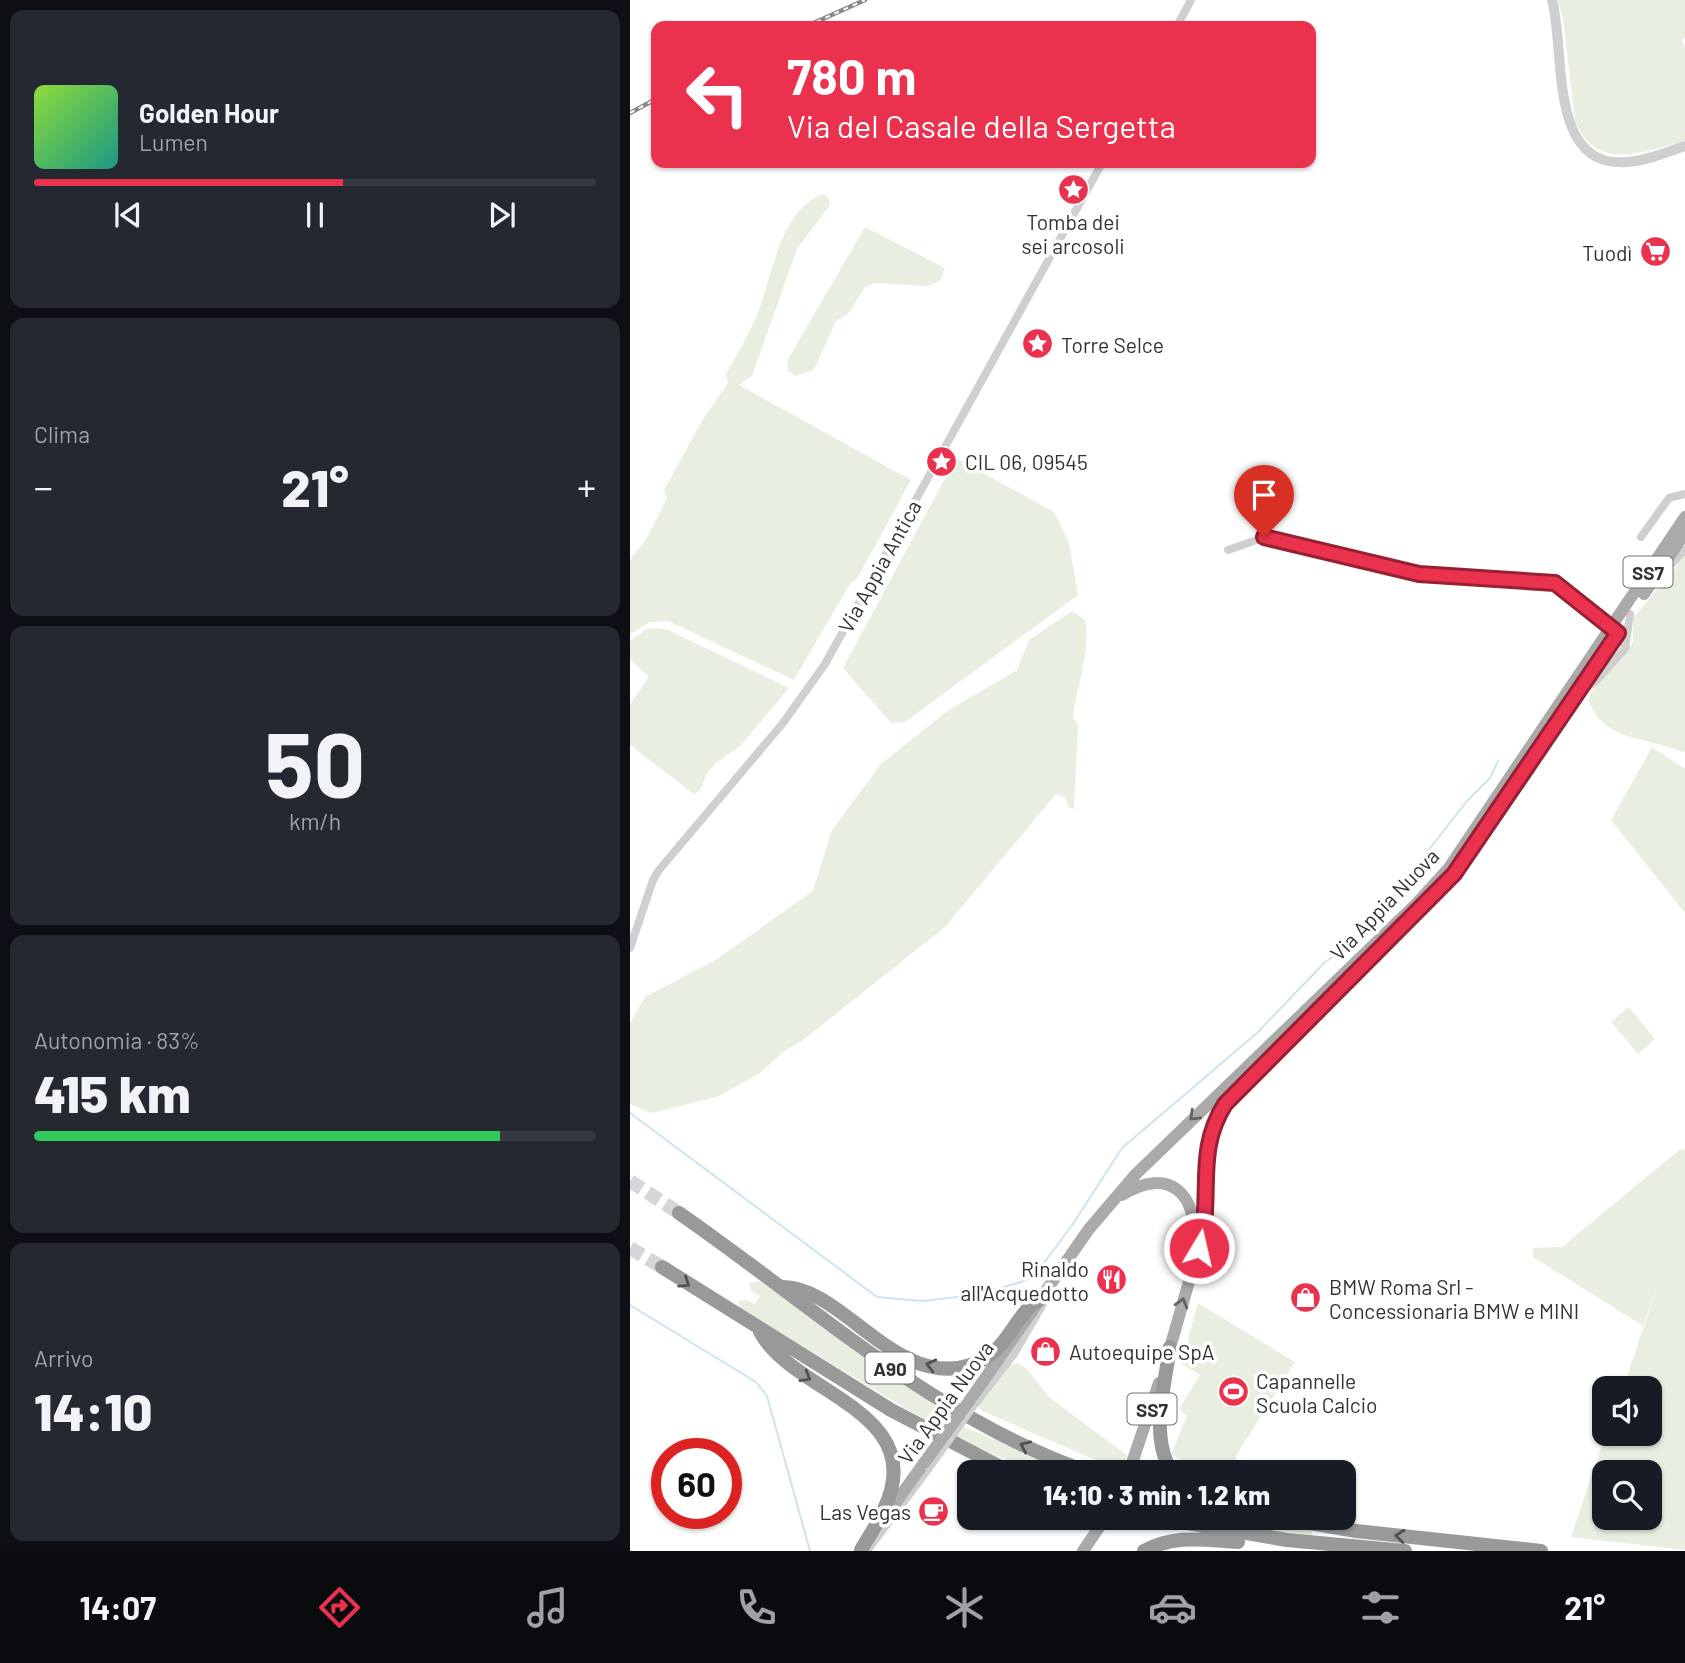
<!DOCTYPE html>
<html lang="it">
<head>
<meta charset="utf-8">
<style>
  body { margin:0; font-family:Barlow,sans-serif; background:#242831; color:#f1f3f6; height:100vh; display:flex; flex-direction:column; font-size:26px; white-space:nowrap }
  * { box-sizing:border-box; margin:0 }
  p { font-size:23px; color:#9ea1a6 }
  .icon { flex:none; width:38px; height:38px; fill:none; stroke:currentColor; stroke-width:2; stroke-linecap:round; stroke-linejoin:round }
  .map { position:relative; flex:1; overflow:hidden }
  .panel { display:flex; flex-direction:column; gap:10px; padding:10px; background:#0d0f14; width:630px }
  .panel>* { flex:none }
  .top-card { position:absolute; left:21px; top:21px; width:665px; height:147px; border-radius:14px; box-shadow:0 2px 5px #0004; background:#ea324e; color:#fff; overflow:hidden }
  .tools { position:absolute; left:962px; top:1376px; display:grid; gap:14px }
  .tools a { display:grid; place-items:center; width:70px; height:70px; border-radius:14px; background:#171b24; box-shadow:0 2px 5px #0004; font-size:35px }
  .speed { position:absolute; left:21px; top:1438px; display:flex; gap:14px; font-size:35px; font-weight:700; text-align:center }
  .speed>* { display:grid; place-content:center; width:91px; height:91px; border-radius:50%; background:#171b24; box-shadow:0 2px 5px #0004; line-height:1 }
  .speed .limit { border:10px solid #d22; background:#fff; color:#111 }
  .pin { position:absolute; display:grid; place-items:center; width:60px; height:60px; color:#fff; margin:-72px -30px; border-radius:50% 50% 50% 0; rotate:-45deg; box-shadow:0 0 7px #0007 }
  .pin .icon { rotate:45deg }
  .me { position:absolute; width:77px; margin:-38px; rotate:9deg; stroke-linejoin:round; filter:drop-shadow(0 0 5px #0008) }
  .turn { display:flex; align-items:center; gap:24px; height:147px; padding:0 21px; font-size:32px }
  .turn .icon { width:91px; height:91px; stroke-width:2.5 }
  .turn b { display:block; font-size:49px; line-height:60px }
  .big { font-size:52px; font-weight:800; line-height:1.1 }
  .panel .tile { flex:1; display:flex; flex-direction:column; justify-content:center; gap:10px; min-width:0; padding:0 24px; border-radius:14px; background:#242831 }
  .panel .dial { align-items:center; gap:0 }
  .dial b { font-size:91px; line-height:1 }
  .song { display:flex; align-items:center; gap:21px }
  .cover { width:84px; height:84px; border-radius:10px; background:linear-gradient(135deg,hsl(90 70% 55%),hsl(170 70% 35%)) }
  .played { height:7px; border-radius:4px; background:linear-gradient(90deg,#ea324e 55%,#363941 55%) }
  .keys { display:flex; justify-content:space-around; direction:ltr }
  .heat { display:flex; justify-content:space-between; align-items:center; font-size:38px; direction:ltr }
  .charge { height:10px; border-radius:5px; background:linear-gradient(90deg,#34c759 83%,#363941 0) }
  .trip { position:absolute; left:327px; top:1460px; width:399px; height:70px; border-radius:14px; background:#171b24; box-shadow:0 2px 5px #0004; font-weight:800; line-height:70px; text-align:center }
  .tab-bar { display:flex; height:112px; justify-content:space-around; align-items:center; background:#090b0e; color:#9ea1a6 }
  .tab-bar .icon { width:49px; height:49px }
  .tab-bar .selected { color:#ea324e }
  .tab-bar b { font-size:32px; color:#f1f3f6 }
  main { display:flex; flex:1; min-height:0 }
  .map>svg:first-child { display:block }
  .green { fill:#e9efe0; fill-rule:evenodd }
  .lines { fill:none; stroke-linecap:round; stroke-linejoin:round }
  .stream { stroke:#cde4ee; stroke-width:2 }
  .motorway-tunnel { stroke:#d6d6d6; stroke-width:14; stroke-dasharray:14 7; stroke-linecap:butt }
  .minor { stroke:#cfcfcf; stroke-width:8 }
  .tertiary { stroke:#cfcfcf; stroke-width:10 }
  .primary { stroke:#aaa; stroke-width:12 }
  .motorway { stroke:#999; stroke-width:14 }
  .rail-casing { stroke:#878787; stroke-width:4.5 }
  .rail { stroke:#fff; stroke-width:2; stroke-dasharray:5; stroke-linecap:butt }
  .minor-bridge { stroke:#cfcfcf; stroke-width:8 }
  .primary-bridge { stroke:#aaa; stroke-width:12 }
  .oneway { stroke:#626262 }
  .oneway2 { stroke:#515151 }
  .route-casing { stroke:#982033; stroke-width:18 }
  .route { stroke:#ea324e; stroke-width:12 }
  .labels { text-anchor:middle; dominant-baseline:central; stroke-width:7; stroke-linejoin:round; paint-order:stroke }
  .shield { fill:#fff; stroke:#707070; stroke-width:2 }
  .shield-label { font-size:19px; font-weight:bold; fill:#323232 }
  .poi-label { font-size:21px; fill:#323232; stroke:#fff; text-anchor:start }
  .street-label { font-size:21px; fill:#323232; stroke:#fff }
</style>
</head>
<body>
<main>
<section class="panel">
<div class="tile">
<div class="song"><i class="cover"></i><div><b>Golden Hour</b><p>Lumen</p></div></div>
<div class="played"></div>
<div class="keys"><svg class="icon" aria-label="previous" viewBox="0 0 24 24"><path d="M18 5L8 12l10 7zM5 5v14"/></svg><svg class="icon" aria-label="pause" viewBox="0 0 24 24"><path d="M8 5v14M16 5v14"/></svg><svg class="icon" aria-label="next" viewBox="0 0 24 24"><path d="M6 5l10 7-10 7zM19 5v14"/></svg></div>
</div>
<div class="tile"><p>Clima</p>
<div class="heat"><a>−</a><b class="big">21°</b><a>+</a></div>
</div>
<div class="tile dial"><b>50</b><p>km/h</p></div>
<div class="tile"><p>Autonomia · 83%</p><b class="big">415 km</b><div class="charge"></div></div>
<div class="tile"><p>Arrivo</p><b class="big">14:10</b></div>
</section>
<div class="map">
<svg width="1055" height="1551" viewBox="0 0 1055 1551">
  <rect width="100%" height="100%" fill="#fff"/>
  <path class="green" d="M927,0h128v38l-3,2 3,8v93c-42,10 -89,33 -110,-21l-12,-102z
    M193,194l6,5 1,6 -33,44 -45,127 -13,9 172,95 -54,99 -6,3 -57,98 -126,-59 -18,1 -20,12v-74l17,-22 20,-39 -3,-9 39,-71 25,-36 -2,-9c11,-19 22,-39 31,-59 16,-40 22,-104 66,-121z
    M235,227l80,41 -5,13 -11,5 -54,-3 -10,4 -17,27 -12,7 -22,49 -18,6 -8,-5 -1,-10z
    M326,458l98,54 15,31 9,52 -173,127 -14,1 -48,-55z
    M1055,556v195l-3,1c-37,-16 -78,-10 -94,-52l3,-8 38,-41 4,-10v-23z
    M442,611l13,9c6,34 -8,63 -12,97l5,9 -4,83 -6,-2 -2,-9 -10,-4 -111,133 -143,114 -18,10 -24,22 -43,24 -66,16 -21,-9v-81l15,-26 69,-36 99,-70 19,-61 49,-66 65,-52 71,-42 12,-30z
    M25,628l13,2 121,58 -48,57 -26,19 -9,11 -5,14 -7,5 -64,-49v-41l19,-27 -19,-18v-18l17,-12z
    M1022,747l33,22v144l-74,-93z
    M999,1007l26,32 -17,15 -27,-32z
    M1055,1149v401l-114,-13 35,-104h44v-45h-27l36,-106 -16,44 -110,-69v-9l29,-1 117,-97zM975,1472h45v45h-45z
    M129,1281l208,147 107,44h-40l-72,-32 -24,-17 -10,-1 -187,-113 -3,-8 8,-1 9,4 5,-8 -9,-5 -2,-8z
    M568,1303l97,59 -57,91 -8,19h-29l-30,-18 16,-38 -8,-7 21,-34 -19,-11z
    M388,1363l9,6 22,28 79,59 -6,12 -15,-3 -125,-54 -3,-5c6,-15 22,-41 39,-43z
    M556,1517h45l81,14v4z"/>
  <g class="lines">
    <path class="stream" d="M0,1113l247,184 45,4 53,-6 46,-13 14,-7 38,-51 49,-76 135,-115 68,-71 31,-19 111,-142 23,-23 8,-17
      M0,1305l126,77 11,14 43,155"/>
    <path class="motorway-tunnel" d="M0,1181l49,32
      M0,1248l32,19"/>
    <path class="minor" d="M547,26l14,-26
      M1011,537l28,-39 16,-4
      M598,550l40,-14 164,40 122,7 63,50 9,14
      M1033,573l22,-23
      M952,690l13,-8 30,-33 5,-35
      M0,948l23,-68 6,-10 124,-147 42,-59 277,-501
      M345,1404l39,-50 32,-55
      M237,1551l62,-83"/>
    <path class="tertiary" d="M922,0c14,51 -5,169 75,162 20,-1 39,-10 58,-16"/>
    <path class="primary" d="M1014,594l41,-61
      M838,855l135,-200
      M492,1195c47,-30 78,0 71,51
      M538,1355l34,-119 3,-76 10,-38 24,-35 138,-134
      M340,1400l119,-171 47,-55 280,-270 32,-35 237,-352
      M499,1472l30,-89
      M253,1520l41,-57
      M453,1551l23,-34"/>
    <path class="motorway" d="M49,1213c133,92 254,205 409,259
      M32,1267l229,143 119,62
      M154,1287c59,1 112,102 187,78 39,-12 44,-56 72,-67
      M130,1332c34,62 169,79 125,175 -6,15 -16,29 -24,43
      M540,1347c-5,38 -21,90 2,125
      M521,1517l136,23 118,11
      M644,1517l82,14 185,20
      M514,1551c31,-17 60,-11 94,-9"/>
    <defs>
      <path id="rail" d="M177,26l58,-26
        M0,113l26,-14"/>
    </defs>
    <use href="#rail" class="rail-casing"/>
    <use href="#rail" class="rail"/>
    <path class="minor-bridge" d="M299,1468l46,-64"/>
    <path class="primary-bridge" d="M294,1463l46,-63"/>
  </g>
  <defs><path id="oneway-chevron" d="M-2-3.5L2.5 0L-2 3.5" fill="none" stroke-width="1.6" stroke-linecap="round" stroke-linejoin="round" transform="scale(1.75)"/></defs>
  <g class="oneway">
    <use href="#oneway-chevron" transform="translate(564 1116) rotate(136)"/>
    <use href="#oneway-chevron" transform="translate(552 1303) rotate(-74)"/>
  </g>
  <g class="oneway2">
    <use href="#oneway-chevron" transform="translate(55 1283) rotate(34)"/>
    <use href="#oneway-chevron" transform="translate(301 1365) rotate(-166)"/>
    <use href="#oneway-chevron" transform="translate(176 1377) rotate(30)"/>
    <use href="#oneway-chevron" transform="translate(395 1446) rotate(-156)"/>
    <use href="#oneway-chevron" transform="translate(770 1536) rotate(-174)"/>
  </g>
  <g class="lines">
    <defs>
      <path id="route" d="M569,1248c15,-51 -5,-95 26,-144l229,-230 164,-241 -63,-50 -136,-9 -155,-37"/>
    </defs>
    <use href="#route" class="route-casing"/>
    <use href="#route" class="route"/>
  </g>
  <defs>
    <symbol id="sight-disc" viewBox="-11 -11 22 22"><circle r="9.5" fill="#ea324e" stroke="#fff"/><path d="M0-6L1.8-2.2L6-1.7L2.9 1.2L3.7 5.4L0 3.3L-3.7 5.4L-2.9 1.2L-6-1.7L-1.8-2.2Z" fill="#fff"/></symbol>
    <symbol id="supermarket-disc" viewBox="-11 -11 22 22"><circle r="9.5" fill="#ea324e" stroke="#fff"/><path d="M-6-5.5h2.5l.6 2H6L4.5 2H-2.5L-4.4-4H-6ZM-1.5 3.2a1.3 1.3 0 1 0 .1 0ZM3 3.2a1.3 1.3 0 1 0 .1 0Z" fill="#fff"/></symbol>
    <symbol id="restaurant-disc" viewBox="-11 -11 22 22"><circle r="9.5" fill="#ea324e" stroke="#fff"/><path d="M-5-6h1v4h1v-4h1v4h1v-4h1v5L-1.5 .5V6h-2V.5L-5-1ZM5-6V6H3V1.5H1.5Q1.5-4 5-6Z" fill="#fff"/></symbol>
    <symbol id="shop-disc" viewBox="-11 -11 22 22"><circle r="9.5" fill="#ea324e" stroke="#fff"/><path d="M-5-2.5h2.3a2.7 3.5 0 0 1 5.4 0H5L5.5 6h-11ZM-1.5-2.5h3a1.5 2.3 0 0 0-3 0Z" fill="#fff"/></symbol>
    <symbol id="stadium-disc" viewBox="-11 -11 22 22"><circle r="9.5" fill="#ea324e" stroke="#fff"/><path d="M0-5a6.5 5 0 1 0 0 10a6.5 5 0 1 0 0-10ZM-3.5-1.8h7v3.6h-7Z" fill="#fff"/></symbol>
    <symbol id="cafe-disc" viewBox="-11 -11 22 22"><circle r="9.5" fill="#ea324e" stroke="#fff"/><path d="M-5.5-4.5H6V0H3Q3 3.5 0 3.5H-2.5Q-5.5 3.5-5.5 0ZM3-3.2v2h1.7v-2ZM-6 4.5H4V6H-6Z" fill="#fff"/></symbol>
  </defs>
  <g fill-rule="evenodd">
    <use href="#sight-disc" x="426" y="172" width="35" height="35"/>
    <use href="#supermarket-disc" x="1008" y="234" width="35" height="35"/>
    <use href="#sight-disc" x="390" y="326" width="35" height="35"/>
    <use href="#sight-disc" x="294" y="444" width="35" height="35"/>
    <use href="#restaurant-disc" x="464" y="1262" width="35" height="35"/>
    <use href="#shop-disc" x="658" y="1280" width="35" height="35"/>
    <use href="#shop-disc" x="398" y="1334" width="35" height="35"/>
    <use href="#stadium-disc" x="586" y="1374" width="35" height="35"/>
    <use href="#cafe-disc" x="286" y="1494" width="35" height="35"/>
  </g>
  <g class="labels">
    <g class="shield">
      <rect x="993.5" y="556.5" width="49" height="31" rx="5"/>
      <rect x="235.5" y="1352.5" width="49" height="31" rx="5"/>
      <rect x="497.5" y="1393.5" width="49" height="31" rx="5"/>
    </g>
    <g class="shield-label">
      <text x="1018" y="572">SS7</text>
      <text x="260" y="1368">A90</text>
      <text x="522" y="1409">SS7</text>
    </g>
    <g class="poi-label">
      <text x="443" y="221" text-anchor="middle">Tomba dei<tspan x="443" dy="24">sei arcosoli</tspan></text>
      <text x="1002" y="252" text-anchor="end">Tuodì</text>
      <text x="431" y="344">Torre Selce</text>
      <text x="335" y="461">CIL 06, 09545</text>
      <text x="459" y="1268" text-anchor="end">Rinaldo<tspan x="459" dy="24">all'Acquedotto</tspan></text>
      <text x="699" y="1286">BMW Roma Srl -<tspan x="699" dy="24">Concessionaria BMW e MINI</tspan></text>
      <text x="439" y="1351">Autoequipe SpA</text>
      <text x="626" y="1380">Capannelle<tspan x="626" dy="24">Scuola Calcio</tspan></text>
      <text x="281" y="1511" text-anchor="end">Las Vegas</text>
    </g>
    <g class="street-label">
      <text transform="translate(249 566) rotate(-61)">Via Appia Antica</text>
      <text transform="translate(754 904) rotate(-46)">Via Appia Nuova</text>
      <text transform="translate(315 1402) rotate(-54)">Via Appia Nuova</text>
    </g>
  </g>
</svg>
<div class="tools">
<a><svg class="icon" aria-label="sound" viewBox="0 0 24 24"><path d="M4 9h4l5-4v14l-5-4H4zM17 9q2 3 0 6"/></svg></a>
<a><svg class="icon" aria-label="search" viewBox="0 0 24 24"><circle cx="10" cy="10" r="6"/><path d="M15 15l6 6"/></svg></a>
</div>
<div class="speed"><div class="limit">60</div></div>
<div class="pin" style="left:634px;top:537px;background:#d93025"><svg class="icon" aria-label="arrive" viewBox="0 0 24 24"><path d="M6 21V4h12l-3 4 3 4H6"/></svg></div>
<svg class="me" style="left:569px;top:1248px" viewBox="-20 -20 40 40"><circle r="17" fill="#ea324e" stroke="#fff" stroke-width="3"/><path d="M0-11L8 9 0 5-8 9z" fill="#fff"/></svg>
<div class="trip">14:10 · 3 min · 1.2 km</div>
<div class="top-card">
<div class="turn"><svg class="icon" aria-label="left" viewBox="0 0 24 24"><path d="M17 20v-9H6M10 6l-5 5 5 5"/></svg><div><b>780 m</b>Via del Casale della Sergetta</div></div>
</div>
</div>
</main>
<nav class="tab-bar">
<b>14:07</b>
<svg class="icon selected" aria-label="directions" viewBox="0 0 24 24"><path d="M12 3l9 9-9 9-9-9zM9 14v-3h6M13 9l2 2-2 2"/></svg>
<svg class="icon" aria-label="music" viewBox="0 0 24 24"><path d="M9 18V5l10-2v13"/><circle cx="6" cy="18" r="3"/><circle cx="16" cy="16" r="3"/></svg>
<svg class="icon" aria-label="phone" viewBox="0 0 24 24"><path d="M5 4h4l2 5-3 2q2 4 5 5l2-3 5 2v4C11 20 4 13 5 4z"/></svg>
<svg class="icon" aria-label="climate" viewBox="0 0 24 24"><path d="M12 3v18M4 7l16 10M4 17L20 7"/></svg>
<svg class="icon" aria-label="car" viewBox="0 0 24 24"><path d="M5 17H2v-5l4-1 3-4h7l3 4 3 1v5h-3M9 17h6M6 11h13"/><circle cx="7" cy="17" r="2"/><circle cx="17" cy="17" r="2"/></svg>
<svg class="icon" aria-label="filters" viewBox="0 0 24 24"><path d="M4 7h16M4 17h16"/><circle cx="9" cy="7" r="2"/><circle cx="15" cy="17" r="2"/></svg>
<b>21°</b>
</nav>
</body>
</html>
